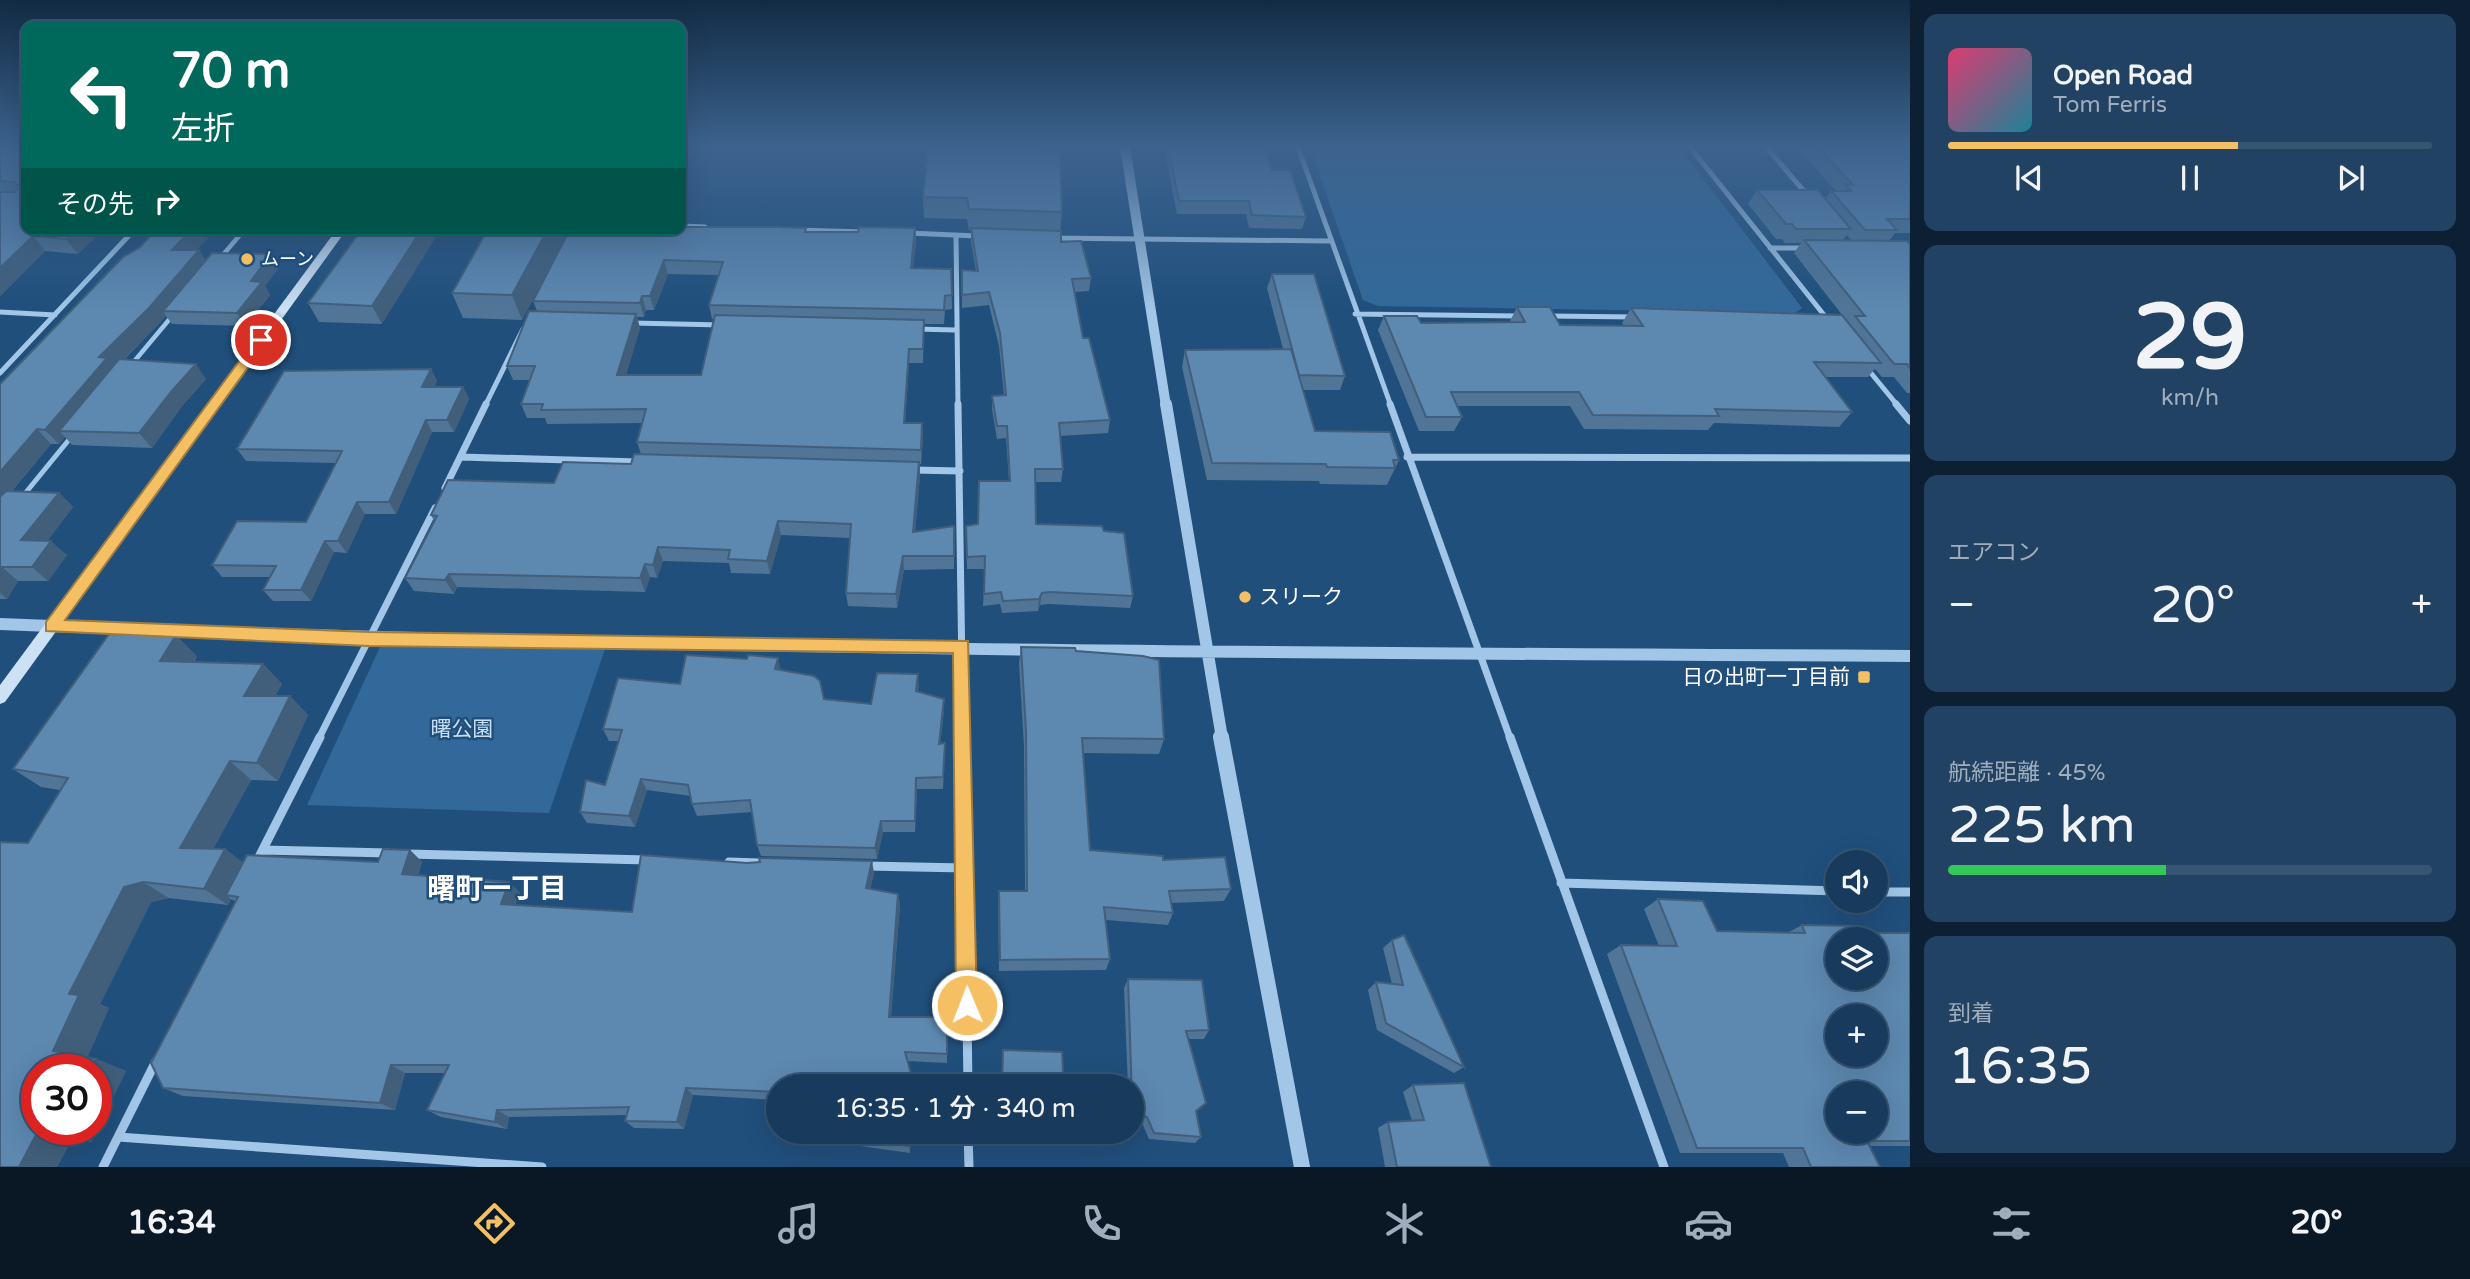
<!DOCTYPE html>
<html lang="ja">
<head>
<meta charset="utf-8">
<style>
  body { margin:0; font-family:"Varela Round","Noto Sans JP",sans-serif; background:#214263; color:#f1f3f6; height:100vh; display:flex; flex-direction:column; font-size:26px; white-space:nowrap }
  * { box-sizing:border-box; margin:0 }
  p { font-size:23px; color:#9fadbc }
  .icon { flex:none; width:38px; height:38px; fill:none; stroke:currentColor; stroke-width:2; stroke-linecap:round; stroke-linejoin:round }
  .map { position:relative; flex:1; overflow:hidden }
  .panel { display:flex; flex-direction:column; gap:14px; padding:14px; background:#0d2033; width:560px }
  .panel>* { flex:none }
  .top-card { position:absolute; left:21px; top:21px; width:665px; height:214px; border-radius:14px; box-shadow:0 7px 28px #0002,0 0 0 2px #365572; background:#00695c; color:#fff; overflow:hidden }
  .tools { position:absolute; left:1825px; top:850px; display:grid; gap:14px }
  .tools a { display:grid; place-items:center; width:63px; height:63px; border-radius:50%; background:#183b5d; box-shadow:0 7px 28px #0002,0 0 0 2px #365572; font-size:35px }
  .speed { position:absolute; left:21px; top:1054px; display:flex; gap:14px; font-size:35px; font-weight:700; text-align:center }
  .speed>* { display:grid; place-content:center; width:91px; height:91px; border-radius:50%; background:#183b5d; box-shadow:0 7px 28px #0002,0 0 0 2px #365572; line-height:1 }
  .speed .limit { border:10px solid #d22; background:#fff; color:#111 }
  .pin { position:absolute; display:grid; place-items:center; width:60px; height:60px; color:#fff; margin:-30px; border:4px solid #fff; border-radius:50%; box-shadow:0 2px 7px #0007 }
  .me { position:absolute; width:77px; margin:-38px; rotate:359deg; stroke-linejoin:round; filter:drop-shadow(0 0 5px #0008) }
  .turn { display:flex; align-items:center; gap:24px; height:147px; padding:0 35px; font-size:32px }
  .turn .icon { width:91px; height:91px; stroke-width:2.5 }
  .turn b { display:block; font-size:49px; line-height:60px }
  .then { display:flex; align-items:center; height:66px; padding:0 35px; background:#0003; gap:14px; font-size:26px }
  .big { font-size:52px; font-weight:600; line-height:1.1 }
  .panel .widget { flex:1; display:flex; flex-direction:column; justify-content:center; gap:10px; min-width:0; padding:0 24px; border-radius:14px; background:#214263 }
  .panel .dial { align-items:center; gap:0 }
  .dial b { font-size:91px; line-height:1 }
  .song { display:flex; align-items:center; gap:21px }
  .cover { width:84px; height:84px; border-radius:10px; background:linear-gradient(135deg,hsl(340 70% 55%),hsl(190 70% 35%)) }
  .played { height:7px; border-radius:4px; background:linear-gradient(90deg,#f4c063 60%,#365572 60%) }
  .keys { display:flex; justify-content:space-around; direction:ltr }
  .heat { display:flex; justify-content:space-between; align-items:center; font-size:38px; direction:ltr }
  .charge { height:10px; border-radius:5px; background:linear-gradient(90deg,#34c759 45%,#365572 0) }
  .trip { position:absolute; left:766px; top:1074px; width:378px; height:70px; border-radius:35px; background:#183b5d; box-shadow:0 7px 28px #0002,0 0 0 2px #365572; font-weight:600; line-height:70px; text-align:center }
  .tabs { display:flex; height:112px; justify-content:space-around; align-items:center; background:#0a1825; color:#9fadbc }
  .tabs .icon { width:49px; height:49px }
  .tabs .active { color:#f4c063 }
  .tabs b { font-size:32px; color:#f1f3f6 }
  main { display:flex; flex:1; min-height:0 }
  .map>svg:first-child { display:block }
  .green { fill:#32699a }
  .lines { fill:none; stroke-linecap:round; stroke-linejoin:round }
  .service-far1 { stroke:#a2c6e7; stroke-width:4.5 }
  .service { stroke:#a2c6e7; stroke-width:5 }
  .minor-far2 { stroke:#a2c6e7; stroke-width:5 }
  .minor-far1 { stroke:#a2c6e7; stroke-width:7 }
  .minor { stroke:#a2c6e7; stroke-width:9 }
  .tertiary-far2 { stroke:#a2c6e7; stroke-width:10 }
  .tertiary-far1 { stroke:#a2c6e7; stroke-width:12 }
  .tertiary { stroke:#a2c6e7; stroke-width:16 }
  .secondary { fill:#cde1f5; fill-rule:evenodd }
  .wall { fill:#507597; fill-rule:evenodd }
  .shaded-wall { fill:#415f7b }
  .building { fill:#5d88b0; stroke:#415f7b; stroke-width:2; fill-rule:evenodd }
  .route { fill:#f4c063; stroke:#9f7d40; stroke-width:2 }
  .poi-dot { fill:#f4c063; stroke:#204f7c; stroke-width:2.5 }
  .labels { text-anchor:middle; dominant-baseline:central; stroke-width:5; stroke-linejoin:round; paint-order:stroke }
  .far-poi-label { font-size:18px; fill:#fff; stroke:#204f7c; text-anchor:start }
  .poi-label { font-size:21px; fill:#fff; stroke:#204f7c; text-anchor:start }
  .park-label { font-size:21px; fill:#c6dff5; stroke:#204f7c }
  .near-neighbourhood-label { font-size:28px; font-weight:bold; fill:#fff; stroke:#204f7c }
</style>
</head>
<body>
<main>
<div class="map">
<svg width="1910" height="1167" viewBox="0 0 1910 1167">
  <rect width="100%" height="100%" fill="#204f7c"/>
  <path class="green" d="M1310,147h369l123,161 -7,5 -417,-7 -15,-6z
    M380,647l225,2 -56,164 -242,-8z"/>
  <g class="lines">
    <path class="service-far1" d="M222,256l23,-27
      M132,364l41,-49"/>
    <path class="service" d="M23,496l49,-60"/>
    <path class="minor-far2" d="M1298,147l93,259
      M1690,147l138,173
      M1766,147l43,50
      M681,226l24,1
      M797,230l68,2
      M909,233l68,3
      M956,235l2,171
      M1052,238l277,3
      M1770,248h34
      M0,312l55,3
      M1355,314l164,2
      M1549,316l86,1
      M632,323l90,2
      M916,329l39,1
      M1866,367l32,39
      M0,373l135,-144
      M485,406l38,-77"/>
    <path class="minor-far1" d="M958,404l5,334
      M1390,404l120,334
      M1896,404l14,17
      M461,457l178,5
      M1407,457l503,1
      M913,470l47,1
      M445,488l41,-84
      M319,738l116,-230"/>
    <path class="minor" d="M963,737l5,350
      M1510,737l154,430
      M263,850l125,3
      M407,854l240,6
      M729,862l30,1
      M256,863l64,-126
      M865,866l100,2
      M1561,883l277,8
      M1876,892h34
      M968,1132l1,35
      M118,1137l424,30
      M103,1167l53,-106"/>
    <path class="tertiary-far2" d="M1125,147l41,259"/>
    <path class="tertiary-far1" d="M1166,404l56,334
      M0,624c636,26 1273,29 1910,32"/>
    <path class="tertiary" d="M1221,737l81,430"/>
    <path class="secondary" d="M337,229h10l-342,473 -5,2v-19z"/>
  </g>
  <path class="wall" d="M0,147h26v82h78l-26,25 -33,-3 -45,45z
    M1164,147h101l7,23 34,47 -4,12 -53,-1 -3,-14h-69z
    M1699,147h37l-2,3 -33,-1z
    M1796,147h114v86h-15l-6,8 21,3v149h-3l-13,-16h-12l-7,-8 -7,8h-43l27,35 -13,15 -125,-4 -6,7 -124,-1 -14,-23h-113l5,11 -8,14h-35l-41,-101 6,-14 37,7 90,-1 -1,-1 7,-14 43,18 64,1 -2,-3 9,-15 215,12 -52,-67 7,-10h-16l-3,-4h-6l-28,-35 9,-14 68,9 6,-8h5zM1847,235l2,3 3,2h-9z
    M1040,152l22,60 -2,19 1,11 30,36 -2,13 -15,1 9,46 27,82 -2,13 -48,3 3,33 -2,13h-26l1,42 97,72 -3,12 -81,-4 -9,1 -2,6 -36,2 -2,-9 -17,2 2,-37h-18l-1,-43 12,-2 31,-43 -3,-43 -9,1 -5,-30v-13l12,-1 -5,-49 -10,-41 -27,3v-38l14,1 -5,-30v-11h-2l-2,-11 -43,-1 -1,-21z
    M806,228v4h52l57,-4 1,14 -3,26 38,1 1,40 -7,1 -1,14h-20l-1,39h-14l-4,60h17l1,14 -2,27h-1v12l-5,56 39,-6v43l-50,1 -7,38 -49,-2 -2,-13 4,-55 -69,-3 -11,39 -39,-1 -2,-10 -66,-2 -6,17 -7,-1 -5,15 -188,-5 -3,7 -40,-3 -9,-13 29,-57 -3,-6 200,-51 10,-10 -4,-12 5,-19 -95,1 -2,-6h-18l-6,-14 9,-24h-17l-6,-14 30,-55 -4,-10 149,-70zM668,274l50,1 -9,30 3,14h2l-13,56h-75l14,-47 -3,-11h7l2,-7h8z
    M362,229l20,95 -63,-2 -11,-19z
    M568,234l-46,86 -59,-2 -11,-25z
    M139,248l57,2 9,11 66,-7 8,13 -14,19 5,9 -24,31 -74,-2 -6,-8 -42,44 82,19 -24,27 -30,42 -80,-3 -7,-8 -6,7h-8l-39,47 47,2 14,14 -26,34 20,14 -19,26h-30l-11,18h-7v-215z
    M1272,274l73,102 -5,14h-37l12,41 84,29 -12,25 -67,-1 -1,-3 -112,-1 -25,-113 3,-17 98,-1 -16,-61z
    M431,369l6,12 -3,6h29l6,12 -15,33h-22l-36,82h-31l-18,39 -13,-1 -23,49h-38l-10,-11 7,-13h-48l-10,-12 94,-43 30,-59 -90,-2 -9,-12z
    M1021,647l55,4 88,88 -5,15 -76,-1 7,97 73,10 68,29 -7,12 -53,2 2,10 -5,12 -62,-5 4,39 -4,11 -107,1 -1,-68 1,-12h26l-1,-145 -5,-83z
    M197,656l-3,6 69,2 19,20 -7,12h15l18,19 -30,66 -27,-1 -38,69h12l17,13h136l32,-12 12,12 -4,13 91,7 11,11 -5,12 117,7 242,-39 -4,16 28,5 2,11 -9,112h56v46l-40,-2 6,26h-134v13l-86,-5 -9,34 -50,-1 -9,-7 2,-6 -118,2 -2,12 -66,-12 -14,-7 19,-37h-41l-10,37 -212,-14 -20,-8 73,-186 -5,-3 -3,6 -59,-7 -18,4 -51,102 9,4 -22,50 9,1 30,12 -35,71 -19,-3 -15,28h-57l28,-324 32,-53 -19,-3 -28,-18z
    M780,670l44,29 47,5 47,-30v18l26,7v12l-4,33 5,-1 -2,46h-26l-2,43h-32l-6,27 -116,-3 -4,-11 -5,-33 -55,4 -5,-12 -1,-8 -44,-6 -12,37 -48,-4 -7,-11 25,-27 14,-44h-10l-6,-12 77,-45z
    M1658,899l59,32 72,1 13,-7 56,8h52v213h-40l10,21h-91l-6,-14h-103l-73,-199 14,-9 38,1 -15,-37z
    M1392,940l72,127 -10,6 -77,-43 -9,-40 8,-8 16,2 -9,-36z
    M1128,979l81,51 -5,9h-16l18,64 -10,9 5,25 -6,6 -46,-4 -7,-16 -10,-4v-32h-4l-4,-99z
    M1003,1050l61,37h-63z
    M1413,1085l78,82h-106l-7,-39 10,-6 24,-1 -9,-29z
    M911,1132l-1,21 -86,-12 -4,-7z
    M1001,1132h65l-3,7 -62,-2z"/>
  <path class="shaded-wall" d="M915,228l1,14 -5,40v-14z
    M77,229h27l-26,25 -12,-15z
    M192,229h25l-35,36 -10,-15z
    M422,229h19l-59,95 -10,-18z
    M548,229h18l2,5 -46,86 -10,-25z
    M33,236l12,15 -45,45v-28z
    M199,250l10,15 -46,46 3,5 -6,7 -45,45 -56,63 6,6 -6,7 -14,-14 54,-73z
    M271,254l8,13 -14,19 5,9 -24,31 -9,-13 14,-32z
    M664,260l4,14 -14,36 -4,-14z
    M642,296l4,14 -2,7 -4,-14z
    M636,314l4,14 -18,61 -5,-14z
    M909,349v14l-5,74v-14z
    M196,364l10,15 -24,27 -30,42 -13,-15 32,-41z
    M431,369l6,12 -8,18 -7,-12z
    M463,387l6,12 -15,33 -7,-12z
    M426,420l6,12 -36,82 -7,-12z
    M922,423l1,14 -2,27v-14z
    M37,429l14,15 -47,56 -4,15v-43z
    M919,462l1,14 -6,70 -1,-14z
    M59,493l14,14 -36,48 -16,-15z
    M357,502l8,12 -18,39 -9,-12z
    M778,521l3,14 -11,39 -3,-13z
    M51,541l16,14 -19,26 -16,-14z
    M325,541l9,11 -23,49 -10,-11z
    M658,547l5,14 -6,17 -4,-13z
    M903,556l1,14 -7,38 -1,-14z
    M645,564l5,13 -5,15 -5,-14z
    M2,567l16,14 -11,18 -7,-6v-24z
    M449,574l8,13 -3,7 -9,-14z
    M1042,593l-2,12 -2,6 1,-12z
    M176,635l21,21 -16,24 -21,-19z
    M778,658l3,13 -6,-2z
    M263,664l19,20 -18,32 -20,-20z
    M918,674l1,13 -3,17v-13z
    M290,696l18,19 -30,66 -21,-18z
    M944,699v12l-5,45v-12z
    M230,761l21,19 -47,85 -24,-17z
    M916,778l1,11 -2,43v-11z
    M641,779l6,11 -12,37 -6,-11z
    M881,821l2,11 -6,27 -2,-11z
    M225,849l22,17 -21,29 5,4 -3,6 -24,-16z
    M410,850l12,12 -8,24 -12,-12z
    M872,861l2,12 -6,27 -2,-12z
    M143,882l26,16 -18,4 -51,102 9,4 -24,55 -32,-12 16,-57 55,-107z
    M509,882l11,11 -9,22 -10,-11z
    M898,894l2,11 -10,121 -1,-9z
    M96,1059l30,12 -35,71 -32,-10 2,-3h35v-60h-5z
    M391,1065l14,8 -10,37 -15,-7z
    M686,1088l7,7 -9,34 -7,-7z
    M497,1110l12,7 -2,12 -12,-7z
    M39,1129l33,10 -15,28h-38z
    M910,1132h1l-1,21 -1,-7z"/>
  <path class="building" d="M0,147h26v82h51l-11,10 -33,-3 -33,32v-76h14l6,-4 -5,-6 -15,-1z
    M928,147h112v5h20l2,60 -93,-3 -2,-11 -44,-1z
    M1168,147h97l7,23h18l16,47 -54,-2 -3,-14h-70z
    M1818,147h92v72h-23l10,11h-32l-34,-39h20l-6,-7 8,1z
    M1757,190h61l33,39h-55l-4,-5h-6z
    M684,227h94l28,1 -1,4h53l1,-5 56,1 -4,40 40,1 1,26 -7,1 -1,14 -235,-5 14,-43 -59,-2 -14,36h-8l-2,7 -107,-2 37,-72h71l41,2z
    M971,228l90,3v11l20,-1 10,37 -19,1 11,59h6l21,82 -51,3 4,46h-28l1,55 66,2 2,5 20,2 9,63 -83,-4 -8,1 -3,6 -36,2 -2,-9 -17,2 1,-38 -18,1 -1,-31 12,-2 1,-43h31l-3,-55h-10l-5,-30 14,-1 -6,-62 -11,-41 -27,3v-25l16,1z
    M157,229h35l-20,21h27l-50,58 -50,49 8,1 -62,72 -8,-1 -37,43v-88l123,-127 16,-9z
    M362,229h60l-50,77 -64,-3z
    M488,229h60l-36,66 -60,-2z
    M1804,240l103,1 3,3v124l-3,-4h-13l-39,-48h10z
    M212,253l59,1 -20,27 11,1 -25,31 -74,-2z
    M1272,274h42l31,102 -46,-1z
    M1517,307h33l10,18 83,1 -12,-18 211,7 39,48 -67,-1 38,50 -137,-3 4,7 -126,-1 -14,-23h-128l11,25h-36l-42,-101h33l4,7 104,-1z
    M529,311l107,3 -19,61h84l14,-60 209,5 -1,29h-14l-5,74h18l-1,27 -284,-8 9,-33 -105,1 2,-6h-22l14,-38h-28z
    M1291,349l24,82 75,1 9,28h-6l2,8 -68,-1 -1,-3 -114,-1 -27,-113z
    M119,359l77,5 -25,28 -32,41 -80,-2z
    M431,369l-9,18h41l-16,33h-21l-37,82h-32l-19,39h-13l-24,49h-38l13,-24 -64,-1 25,-44 69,1 36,-71 -105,-2 47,-78z
    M634,454l285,8 -6,70 41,-6v30h-51l-7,38 -50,-1 5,-69 -73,-3 -11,40 -39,-2 2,-9 -72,-3 -5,18 -8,-1 -5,14 -191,-4 -4,6 -40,-2 32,-62 -6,-1 17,-35 106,3 9,-21 68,2z
    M6,491l53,2 -38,47 30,1 -19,26h-30l-2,2v-72z
    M109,634l67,1 -16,26 103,3 -19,32h46l-33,67 -27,-2 -50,87 45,1 -21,40 -61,-7 -19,5 -55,107 10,1 -26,56 43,8 -5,10h-54v60h24l-2,3 -20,-3 -20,38h-19v-325l28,1 40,-65 -55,-9z
    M1021,647l54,1 1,3 67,5 16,4 5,79 -82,-1 8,112 73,6v4l62,-3 6,32 -62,2 4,22 -69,-6 6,52 -110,1 -1,-69h28l-1,-160z
    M686,655l61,4 1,-4 30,3 -3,11 39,7 6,5 4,18 47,5 6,-31 41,1 -2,17 28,8 -5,45 6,-1 -2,34 -27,1 -1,43h-34l-6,27 -118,-3 -7,-45 -58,4 -4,-19 -47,-6 -12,37 -49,-4 6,-32 19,5 17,-55 -19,-1 15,-51 62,6z
    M383,849l27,1 -8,24 107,8 -8,22 131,8 9,-57 106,8 13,-1 -1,-4 113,3 -6,27 32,6 -9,123h58v37l-42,-2 8,29 -1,6h-133v5l-93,-4 -9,34 -52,-1 4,-14 -132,3 -2,12 -68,-12 22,-45h-58l-11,38 -217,-15 -12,-25 87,-166 -12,-2 21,-40 131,7z
    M1658,899l45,2 14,30 88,2 -3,-8 53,1 3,7h52v208h-43l13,26h-69l-8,-19h-106l-76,-203 56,1zM1838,940h38v38h-38zM1838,1017h38v38h-38zM1838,1094h38v38h-38z
    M1404,935l60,132 -78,-44 -10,-41 27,3 -11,-45z
    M1128,979l74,1 7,50 -23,1 20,72 -10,8 5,26 -47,-4 -7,-16 -11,-4 -4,-16z
    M1003,1050l59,2 2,35h-62z
    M1464,1083l27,84h-94l-9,-45 36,-2 -11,-35z
    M820,1132h90l-1,14 -89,-12z"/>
  <linearGradient id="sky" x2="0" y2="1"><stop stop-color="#122b44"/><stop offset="0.47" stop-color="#3c638e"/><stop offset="1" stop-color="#3c638e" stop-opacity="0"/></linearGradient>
  <rect width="1910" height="310" fill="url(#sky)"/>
  <path class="route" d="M257,337l11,3 -203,280 304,12 599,9 9,364 -3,7 -7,3 -8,-3 -3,-7 -3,-352 -584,-7 -323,-15v-9z"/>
  <g class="poi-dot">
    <circle cx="247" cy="259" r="7"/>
    <circle cx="1245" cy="597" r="7"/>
    <rect x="1857" y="670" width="14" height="14" rx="3.5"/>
  </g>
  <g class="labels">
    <g class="far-poi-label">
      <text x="261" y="259">ムーン</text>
    </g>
    <g class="poi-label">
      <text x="1259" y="597">スリーク</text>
      <text x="1850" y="677" text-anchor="end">日の出町一丁目前</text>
    </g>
    <g class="park-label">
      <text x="462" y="729">曙公園</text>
    </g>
    <g class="near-neighbourhood-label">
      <text x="497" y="889">曙町一丁目</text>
    </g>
  </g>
</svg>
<div class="tools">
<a><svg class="icon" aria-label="sound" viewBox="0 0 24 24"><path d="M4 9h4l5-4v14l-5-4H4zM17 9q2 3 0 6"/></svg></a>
<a><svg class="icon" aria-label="layers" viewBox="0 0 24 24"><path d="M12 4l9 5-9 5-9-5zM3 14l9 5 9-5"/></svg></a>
<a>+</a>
<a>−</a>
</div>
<div class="speed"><div class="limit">30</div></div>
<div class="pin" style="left:261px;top:340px;background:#d93025"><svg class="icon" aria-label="arrive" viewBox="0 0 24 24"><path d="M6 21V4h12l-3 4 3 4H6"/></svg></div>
<svg class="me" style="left:967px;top:1005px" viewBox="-20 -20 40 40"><circle r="17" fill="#f4c063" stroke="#fff" stroke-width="3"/><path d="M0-11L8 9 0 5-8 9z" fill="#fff"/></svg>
<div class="trip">16:35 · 1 分 · 340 m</div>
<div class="top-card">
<div class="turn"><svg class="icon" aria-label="left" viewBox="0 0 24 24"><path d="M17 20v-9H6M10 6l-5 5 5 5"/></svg><div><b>70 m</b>左折</div></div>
<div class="then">その先<svg class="icon" aria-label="right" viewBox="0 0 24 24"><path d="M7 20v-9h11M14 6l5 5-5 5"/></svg></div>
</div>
</div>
<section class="panel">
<div class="widget">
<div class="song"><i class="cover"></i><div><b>Open Road</b><p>Tom Ferris</p></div></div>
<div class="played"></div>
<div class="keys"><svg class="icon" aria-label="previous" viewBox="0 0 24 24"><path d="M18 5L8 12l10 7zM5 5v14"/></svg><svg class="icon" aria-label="pause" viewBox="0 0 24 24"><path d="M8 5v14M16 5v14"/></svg><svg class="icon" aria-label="next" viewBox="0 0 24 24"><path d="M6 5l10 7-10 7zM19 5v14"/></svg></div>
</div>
<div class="widget dial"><b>29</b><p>km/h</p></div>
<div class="widget"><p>エアコン</p>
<div class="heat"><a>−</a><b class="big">20°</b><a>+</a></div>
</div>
<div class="widget"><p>航続距離 · 45%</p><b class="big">225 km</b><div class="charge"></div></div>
<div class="widget"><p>到着</p><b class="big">16:35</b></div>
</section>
</main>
<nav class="tabs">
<b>16:34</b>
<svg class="icon active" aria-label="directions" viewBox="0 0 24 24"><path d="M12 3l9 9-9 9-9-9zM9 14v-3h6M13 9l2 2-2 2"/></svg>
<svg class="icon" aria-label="music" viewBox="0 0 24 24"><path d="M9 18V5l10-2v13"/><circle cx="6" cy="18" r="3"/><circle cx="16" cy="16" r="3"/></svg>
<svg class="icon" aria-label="phone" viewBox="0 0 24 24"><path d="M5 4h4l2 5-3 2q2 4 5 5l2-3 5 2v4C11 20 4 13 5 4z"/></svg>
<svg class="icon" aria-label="climate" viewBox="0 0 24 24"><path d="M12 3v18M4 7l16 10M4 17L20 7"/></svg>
<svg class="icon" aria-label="car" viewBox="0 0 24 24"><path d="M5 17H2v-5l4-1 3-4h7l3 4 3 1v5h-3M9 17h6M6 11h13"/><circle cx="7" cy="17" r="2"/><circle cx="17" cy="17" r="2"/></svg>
<svg class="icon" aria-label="filters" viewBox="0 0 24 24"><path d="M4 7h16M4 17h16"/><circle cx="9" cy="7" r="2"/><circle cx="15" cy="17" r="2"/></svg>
<b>20°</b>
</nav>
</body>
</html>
